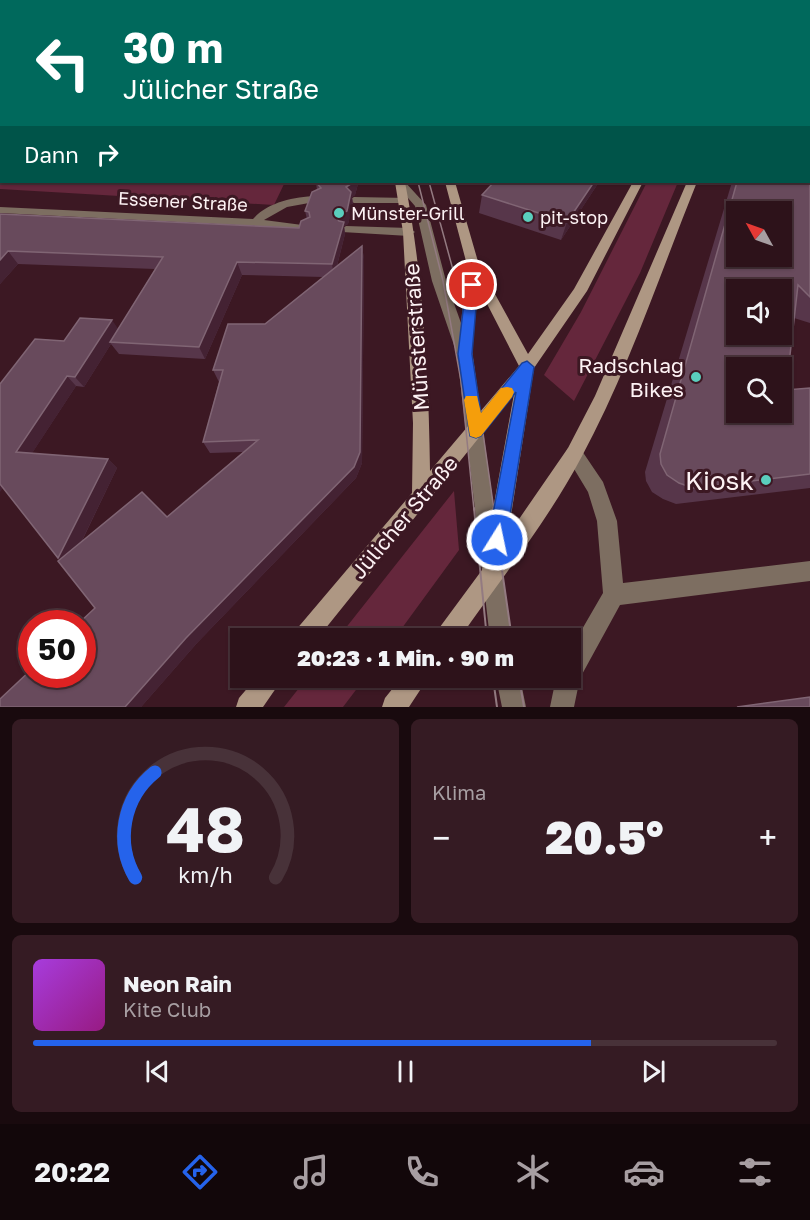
<!DOCTYPE html>
<html lang="de">
<head>
<meta charset="utf-8">
<style>
  body { margin:0; font-family:"Golos Text",sans-serif; background:#351b23; color:#f1f3f6; height:100vh; display:flex; flex-direction:column; font-size:22px; white-space:nowrap }
  * { box-sizing:border-box; margin:0 }
  p { font-size:20px; color:#a79ea2 }
  .icon { flex:none; width:33px; height:33px; fill:none; stroke:currentColor; stroke-width:2; stroke-linecap:round; stroke-linejoin:round }
  .map { position:relative; height:707px; overflow:hidden }
  .sheet { display:flex; flex-direction:column; gap:12px; padding:12px; background:#190a0e; flex:1 }
  .sheet>* { flex:none }
  .hud { position:absolute; left:0px; top:0px; width:810px; height:183px; box-shadow:0 2px 4px #0004,0 0 0 2px #483239; background:#00695c; color:#fff; overflow:hidden }
  .needle { width:39px; rotate:310deg }
  .tools { position:absolute; left:726px; top:201px; display:grid; gap:12px }
  .tools a { display:grid; place-items:center; width:66px; height:66px; border-radius:0px; background:#2d121a; box-shadow:0 2px 4px #0004,0 0 0 2px #483239; font-size:30px }
  .speed { position:absolute; left:18px; top:610px; display:flex; gap:12px; font-size:30px; font-weight:700; text-align:center }
  .speed>* { display:grid; place-content:center; width:78px; height:78px; border-radius:50%; background:#2d121a; box-shadow:0 2px 4px #0004,0 0 0 2px #483239; line-height:1 }
  .speed .limit { border:9px solid #d22; background:#fff; color:#111 }
  .pin { position:absolute; display:grid; place-items:center; width:51px; height:51px; color:#fff; margin:-26px; border:3px solid #fff; border-radius:50%; box-shadow:0 2px 6px #0007 }
  .me { position:absolute; width:66px; margin:-33px; rotate:10deg; stroke-linejoin:round; filter:drop-shadow(0 0 4px #0008) }
  .turn { display:flex; align-items:center; gap:21px; height:126px; padding:0 24px; font-size:27px }
  .turn .icon { width:78px; height:78px; stroke-width:2.5 }
  .turn b { display:block; font-size:42px; line-height:51px }
  .then { display:flex; align-items:center; height:57px; padding:0 24px; background:#0003; gap:12px; font-size:22px }
  .big { font-size:45px; font-weight:800; line-height:1.1 }
  .sheet .widget { flex:1; display:flex; flex-direction:column; justify-content:center; gap:9px; min-width:0; padding:0 21px; border-radius:9px; background:#351b23 }
  .sheet .dial { align-items:center; gap:0 }
  .dial svg { height:156px; overflow:visible; fill:none; stroke:#483239; stroke-width:7; stroke-linecap:round; text-anchor:middle }
  .dial text { fill:#f1f3f6; stroke:none }
  .song { display:flex; align-items:center; gap:18px }
  .cover { width:72px; height:72px; border-radius:9px; background:linear-gradient(135deg,hsl(280 70% 55%),hsl(310 70% 35%)) }
  .played { height:6px; border-radius:3px; background:linear-gradient(90deg,#2563eb 75%,#483239 75%) }
  .keys { display:flex; justify-content:space-around; direction:ltr }
  .heat { display:flex; justify-content:space-between; align-items:center; font-size:33px; direction:ltr }
  .sheet .tiles { flex:1; display:grid; gap:12px; grid-template-columns:1fr 1fr }
  .widget:last-child { grid-column:span 2 }
  .trip { position:absolute; left:230px; top:628px; width:351px; height:60px; border-radius:0px; background:#2d121a; box-shadow:0 2px 4px #0004,0 0 0 2px #483239; font-weight:800; line-height:60px; text-align:center }
  .menu { display:flex; height:96px; justify-content:space-around; align-items:center; background:#12070a; color:#a79ea2 }
  .menu .icon { width:42px; height:42px }
  .menu .selected { color:#2563eb }
  .menu b { font-size:27px; color:#f1f3f6 }
  .map>svg:first-child { display:block }
  .green { fill:#65273c }
  .lines { fill:none; stroke-linecap:round; stroke-linejoin:round }
  .street { fill:#7d6e61; fill-rule:evenodd }
  .secondary { fill:#ae9783; fill-rule:evenodd }
  .tram-far1 { stroke:#937a81; stroke-width:1.5 }
  .tram { stroke:#937a81; stroke-width:2 }
  .wall { fill:#57364a; fill-rule:evenodd }
  .shaded-wall { fill:#423 }
  .building { fill:#684a5c; stroke:#806574; stroke-width:1.5; fill-rule:evenodd }
  .route { fill:#2563eb; stroke:#184099; stroke-width:1.5 }
  .slow { fill:#f59e0b }
  .poi-dot { fill:#5acebd; stroke:#3c1823; stroke-width:2 }
  .labels { text-anchor:middle; dominant-baseline:central; stroke-width:6; stroke-linejoin:round; paint-order:stroke }
  .far-street-label { font-size:18px; fill:#fdf2f4; stroke:#3c1823 }
  .far-poi-label { font-size:18px; fill:#fdf2f4; stroke:#3c1823; text-anchor:start }
  .street-label { font-size:21px; fill:#fdf2f4; stroke:#3c1823 }
  .poi-label { font-size:21px; fill:#fdf2f4; stroke:#3c1823; text-anchor:end }
  .near-poi-label { font-size:26px; fill:#fdf2f4; stroke:#3c1823; text-anchor:end }
</style>
</head>
<body>
<div class="map">
<svg width="810" height="707" viewBox="0 0 810 707">
  <rect width="100%" height="100%" fill="#3c1823"/>
  <path class="green" d="M0,153l2,29h283l-11,23 -274,-16z
    M647,182h31l-38,91 -66,128 -30,-26 37,-63z
    M454,491l5,59 -65,89h-57z
    M307,678h58l-22,29h-59z"/>
  <g class="lines">
    <path class="street" d="M2,30v5h-2v-4z
      M808,30h2v4h-2z
      M395,182h10l21,23 20,76 15,42 6,-58 6,-4 6,4 -7,86 40,288h-22l-33,-285 -25,-73 -17,-75 -7,-8v4l-4,1h-50l-5,-3 5,-3 54,1z
      M316,196l5,3 -1,2 -33,6 -23,13 46,6v4l-4,2 -50,-6 -256,-13v-6l253,12c15,-17 41,-22 63,-23z
      M346,226l63,2 6,4 -6,4 -67,-4 -2,-2z
      M574,446l6,2 23,34 14,39 6,62 187,-22v20l-190,24 -40,73 -6,29h-24l6,-29h14v-28l33,-57 -6,-72 -9,-29 -23,-38 3,-6z
      M496,678h24l6,29h-24z"/>
    <path class="secondary" d="M387,0h6l-7,2z
      M412,0h6v2h-6z
      M689,0h6v2h-6z
      M395,182h10c18,92 24,196 25,289l89,-105 -52,-101 -22,-83h10l24,83 49,89 46,-65 59,-107h10l-56,109 -53,77 -26,167 60,-87 27,-52 92,-214h10c-37,92 -69,189 -116,276 -34,64 -81,122 -122,181h-25l3,-8 45,-61 32,-176 -197,245h-25l3,-8 117,-138 1,-70 -10,-191z
      M256,678h27l-20,29h-27l3,-9z
      M401,678h27l-19,29h-27l3,-9z"/>
    <path class="tram-far1" d="M418,182l25,99 18,100 13,129
      M429,182l38,139 27,189"/>
    <path class="tram" d="M474,508l13,131
      M493,508l19,131
      M493,678l4,29
      M519,678l5,29"/>
  </g>
  <path class="wall" d="M457,0h168l4,2h-171z
    M716,0h94v8h-2v-6h-81z
    M2,33v102h-2v-101z
    M810,58v265l-16,-5 -8,72 24,-2v100l-134,16 -13,-5 -11,-7 -6,-11 -1,-9 87,-290h76z
    M298,182h66v2h-6l-3,11 -3,2 1,8 -5,19 -4,2 1,8 -8,32 25,-20 2,13 -2,204 -6,15 -159,165 -56,64h-141l95,-99 -35,-49 -57,-71 61,-147 54,-12 37,-60 -137,-5 -18,20v-70l299,14 8,-9 -2,-8 12,-21 -1,-7zM242,275l81,2 -58,47 -52,46 6,12 -16,60 7,11 33,-1 -76,65 -85,24 35,-73 -9,-9 -76,-6 44,-67 8,1 27,-43 8,10 86,5z
    M494,182h105l-38,58 -82,-27 3,-18z"/>
  <path class="shaded-wall" d="M354,182h3l1,2 -3,11 -3,2 1,8 -5,19 -4,2 1,8 -11,43 -2,-13 4,-47 10,-30z
    M594,182h5l-38,58 6,-18z
    M362,246l2,13 -2,204 -6,15 -159,165 -56,64h-16z
    M8,251l10,13 -18,20v-24z
    M237,262l5,13 -37,84 -6,-12z
    M112,320l7,10 -9,12 1,2 -27,43 -9,-10z
    M67,376l9,10 -49,75 -11,-9z
    M108,459l9,9 -47,97 -12,-7z
    M0,480l6,4 -6,8z"/>
  <path class="building" d="M0,0h367l-1,2h-364v21h-2z
    M468,0h157l4,2h-160z
    M2,33v90h-2v-89z
    M808,57l2,1v239l-12,-12 -12,105 24,-2v86l-117,14 -14,-5 -12,-8 -6,-11 -1,-10 77,-272h71zM736,212h46v44h-46zM736,290h46v44h-46zM736,368h46v44h-46z
    M316,182h38l-8,5 5,5 -4,19 -11,6 3,4 5,1 -12,42 -95,-2 -38,85 -89,-5 53,-85 -155,-6 -8,9v-46l299,14 2,-7 9,-4 -1,-5 -4,-1 7,-19 9,-4z
    M494,182h100l-27,40 -85,-27z
    M362,246l-2,206 -6,15 -168,171 -61,69h-125v-8l32,-30v6h50v-51h-4l17,-16 -37,-47 84,-69 25,25 91,-77 -55,2 20,-72h-10l15,-46h37z
    M80,318l32,2 -37,57 -8,-1 -51,76 92,7 -50,99 -58,-74v-100l35,-45 29,2z
    M810,697v10h-73z"/>
  <path class="route" d="M472,281l6,4 -6,69 9,60 41,-51 5,-2 7,6 -28,173 -3,7 -6,3 -6,-3 -3,-7 28,-148 -35,44 -5,2 -6,-2 -12,-82 8,-69z"/>
  <path class="slow" d="M507,387l5,1 2,4 -2,5 -31,39 -5,2 -6,-2 -6,-36 2,-4h11l4,17 20,-25z"/>
  <g class="poi-dot">
    <circle cx="339" cy="213" r="6"/>
    <circle cx="528" cy="217" r="6"/>
    <circle cx="696" cy="377" r="6"/>
    <circle cx="766" cy="480" r="6"/>
  </g>
  <g class="labels">
    <g class="far-street-label">
      <text transform="translate(183 201) rotate(3)">Essener Straße</text>
    </g>
    <g class="far-poi-label">
      <text x="351" y="213">Münster-Grill</text>
      <text x="540" y="217">pit-stop</text>
    </g>
    <g class="street-label">
      <text transform="translate(416 337) rotate(-94)">Münsterstraße</text>
      <text transform="translate(404 517) rotate(-50)">Jülicher Straße</text>
    </g>
    <g class="poi-label">
      <text x="684" y="365">Radschlag<tspan x="684" dy="24">Bikes</tspan></text>
    </g>
    <g class="near-poi-label">
      <text x="754" y="480">Kiosk</text>
    </g>
  </g>
</svg>
<div class="tools">
<a><svg class="needle" viewBox="-14 -14 28 28"><path d="M0-13l5 13h-10z" fill="#e53935"/><path d="M0 13l5-13h-10z" fill="#a79ea2"/></svg></a>
<a><svg class="icon" aria-label="sound" viewBox="0 0 24 24"><path d="M4 9h4l5-4v14l-5-4H4zM17 9q2 3 0 6"/></svg></a>
<a><svg class="icon" aria-label="search" viewBox="0 0 24 24"><circle cx="10" cy="10" r="6"/><path d="M15 15l6 6"/></svg></a>
</div>
<div class="speed"><div class="limit">50</div></div>
<div class="pin" style="left:472px;top:285px;background:#d93025"><svg class="icon" aria-label="arrive" viewBox="0 0 24 24"><path d="M6 21V4h12l-3 4 3 4H6"/></svg></div>
<svg class="me" style="left:497px;top:540px" viewBox="-20 -20 40 40"><circle r="17" fill="#2563eb" stroke="#fff" stroke-width="3"/><path d="M0-11L8 9 0 5-8 9z" fill="#fff"/></svg>
<div class="trip">20:23 · 1 Min. · 90 m</div>
<div class="hud">
<div class="turn"><svg class="icon" aria-label="left" viewBox="0 0 24 24"><path d="M17 20v-9H6M10 6l-5 5 5 5"/></svg><div><b>30 m</b>Jülicher Straße</div></div>
<div class="then">Dann<svg class="icon" aria-label="right" viewBox="0 0 24 24"><path d="M7 20v-9h11M14 6l5 5-5 5"/></svg></div>
</div>
</div>
<section class="sheet">
<div class="tiles">
<div class="widget dial"><svg viewBox="0 0 100 80">
<path d="M14 69A42 42 0 1 1 86 69"/>
<path d="M14 69A42 42 0 0 1 24 15" stroke="#2563eb"/>
<text x="50" y="56" font-size="32" font-weight="700">48</text>
<text x="50" y="72" font-size="11">km/h</text>
</svg></div>
<div class="widget"><p>Klima</p>
<div class="heat"><a>−</a><b class="big">20.5°</b><a>+</a></div>
</div>
<div class="widget">
<div class="song"><i class="cover"></i><div><b>Neon Rain</b><p>Kite Club</p></div></div>
<div class="played"></div>
<div class="keys"><svg class="icon" aria-label="previous" viewBox="0 0 24 24"><path d="M18 5L8 12l10 7zM5 5v14"/></svg><svg class="icon" aria-label="pause" viewBox="0 0 24 24"><path d="M8 5v14M16 5v14"/></svg><svg class="icon" aria-label="next" viewBox="0 0 24 24"><path d="M6 5l10 7-10 7zM19 5v14"/></svg></div>
</div>
</div>
</section>
<nav class="menu">
<b>20:22</b>
<svg class="icon selected" aria-label="directions" viewBox="0 0 24 24"><path d="M12 3l9 9-9 9-9-9zM9 14v-3h6M13 9l2 2-2 2"/></svg>
<svg class="icon" aria-label="music" viewBox="0 0 24 24"><path d="M9 18V5l10-2v13"/><circle cx="6" cy="18" r="3"/><circle cx="16" cy="16" r="3"/></svg>
<svg class="icon" aria-label="phone" viewBox="0 0 24 24"><path d="M5 4h4l2 5-3 2q2 4 5 5l2-3 5 2v4C11 20 4 13 5 4z"/></svg>
<svg class="icon" aria-label="climate" viewBox="0 0 24 24"><path d="M12 3v18M4 7l16 10M4 17L20 7"/></svg>
<svg class="icon" aria-label="car" viewBox="0 0 24 24"><path d="M5 17H2v-5l4-1 3-4h7l3 4 3 1v5h-3M9 17h6M6 11h13"/><circle cx="7" cy="17" r="2"/><circle cx="17" cy="17" r="2"/></svg>
<svg class="icon" aria-label="filters" viewBox="0 0 24 24"><path d="M4 7h16M4 17h16"/><circle cx="9" cy="7" r="2"/><circle cx="15" cy="17" r="2"/></svg>
</nav>
</body>
</html>
